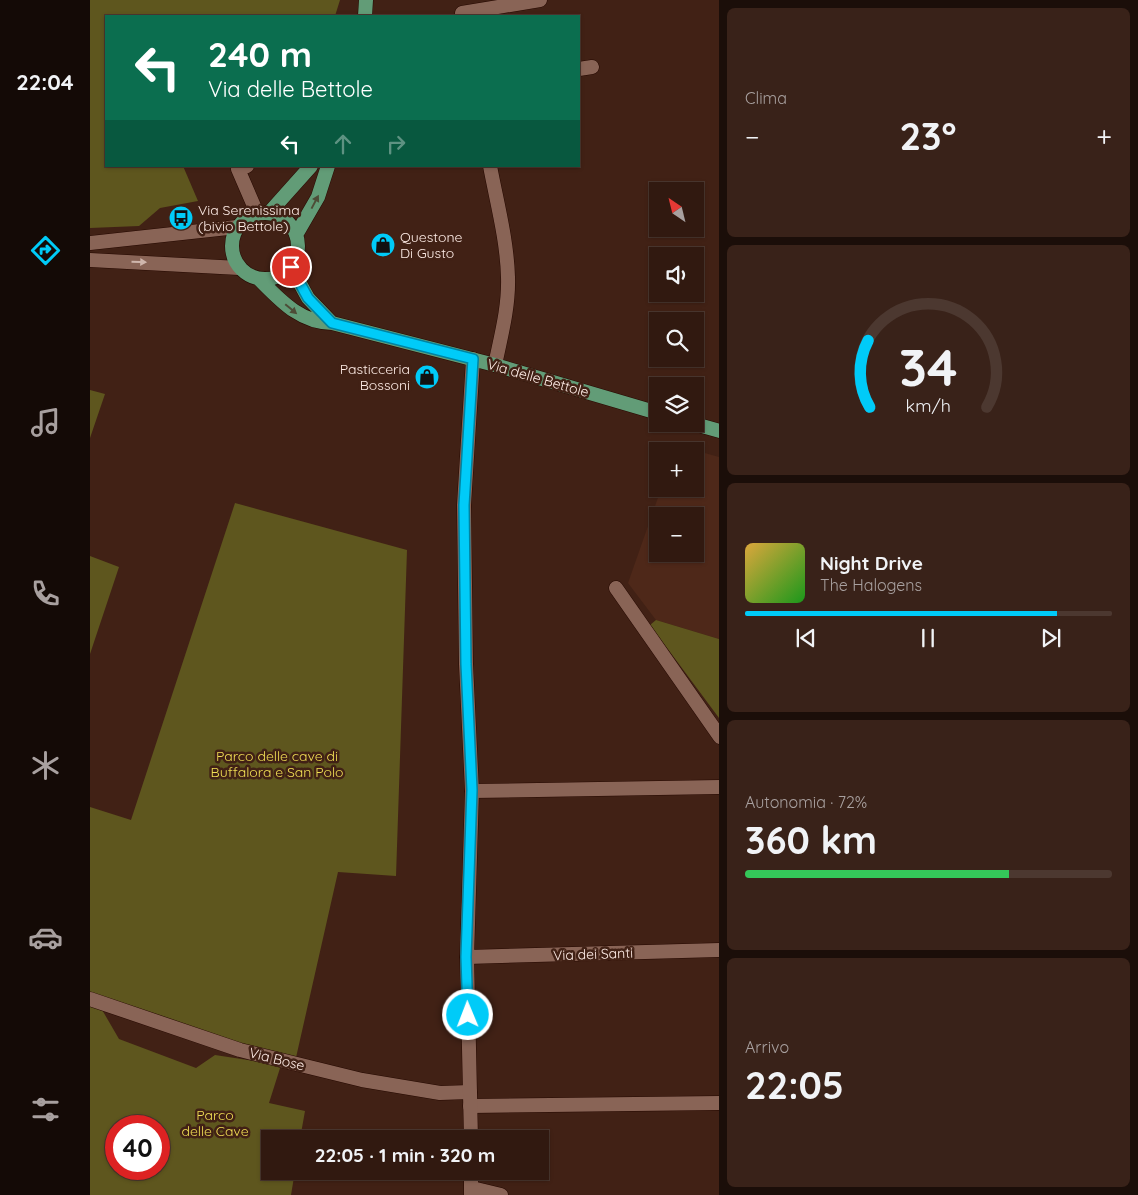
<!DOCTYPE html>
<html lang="it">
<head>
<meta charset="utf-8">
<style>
  body { margin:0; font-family:Quicksand,sans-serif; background:#392219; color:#f1f3f6; height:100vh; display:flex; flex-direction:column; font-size:19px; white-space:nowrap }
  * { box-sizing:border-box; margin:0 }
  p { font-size:16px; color:#a8a09f }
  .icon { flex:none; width:28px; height:28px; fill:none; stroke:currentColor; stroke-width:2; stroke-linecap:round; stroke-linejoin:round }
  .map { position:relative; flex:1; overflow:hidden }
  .sheet { display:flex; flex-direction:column; gap:8px; padding:8px; background:#1b0e09; width:419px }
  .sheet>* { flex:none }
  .top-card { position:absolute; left:15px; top:15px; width:475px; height:152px; border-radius:0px; box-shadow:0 1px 4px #0004,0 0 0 1px #4c3830; background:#0b6e4f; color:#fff; overflow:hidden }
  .needle { width:32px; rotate:325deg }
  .controls { position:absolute; left:559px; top:182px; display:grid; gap:10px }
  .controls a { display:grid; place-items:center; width:55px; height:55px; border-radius:0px; background:#311910; box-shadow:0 1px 4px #0004,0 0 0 1px #4c3830; font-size:25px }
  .speed { position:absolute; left:15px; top:1115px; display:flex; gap:10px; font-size:25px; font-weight:700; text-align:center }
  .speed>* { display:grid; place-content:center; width:65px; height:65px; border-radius:50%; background:#311910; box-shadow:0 1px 4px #0004,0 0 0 1px #4c3830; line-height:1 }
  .speed .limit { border:8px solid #d22; background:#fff; color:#111 }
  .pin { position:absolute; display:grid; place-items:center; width:42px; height:42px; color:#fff; margin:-21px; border:2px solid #fff; border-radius:50%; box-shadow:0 1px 5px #0007 }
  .me { position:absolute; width:55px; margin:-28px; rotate:359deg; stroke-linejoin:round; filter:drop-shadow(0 0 4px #0008) }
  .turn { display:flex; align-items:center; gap:18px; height:105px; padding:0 20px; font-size:22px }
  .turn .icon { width:65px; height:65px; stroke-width:2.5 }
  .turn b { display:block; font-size:35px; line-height:42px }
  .lanes { display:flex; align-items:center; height:48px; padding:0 20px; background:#0003; justify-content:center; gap:25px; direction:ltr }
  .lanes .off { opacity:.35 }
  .big { font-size:38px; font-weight:700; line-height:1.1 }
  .sheet .tile { flex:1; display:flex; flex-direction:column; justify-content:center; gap:8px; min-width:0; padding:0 18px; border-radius:8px; background:#392219 }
  .sheet .dial { align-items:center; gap:0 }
  .dial svg { height:130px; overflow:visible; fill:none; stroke:#4c3830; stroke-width:7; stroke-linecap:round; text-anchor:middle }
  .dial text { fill:#f1f3f6; stroke:none }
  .song { display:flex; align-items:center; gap:15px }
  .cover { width:60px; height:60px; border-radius:8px; background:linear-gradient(135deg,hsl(40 70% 55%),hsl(120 70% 35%)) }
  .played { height:5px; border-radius:2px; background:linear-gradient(90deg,#00cbf8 85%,#4c3830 85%) }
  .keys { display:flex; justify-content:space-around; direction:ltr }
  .heat { display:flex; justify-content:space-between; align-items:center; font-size:28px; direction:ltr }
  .charge { height:8px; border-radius:4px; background:linear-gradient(90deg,#34c759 72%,#4c3830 0) }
  .trip { position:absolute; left:171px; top:1130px; width:288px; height:50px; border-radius:0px; background:#311910; box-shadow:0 1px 4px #0004,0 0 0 1px #4c3830; font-weight:700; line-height:50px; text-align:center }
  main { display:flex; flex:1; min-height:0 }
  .tabs { display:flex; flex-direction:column; width:90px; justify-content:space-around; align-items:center; background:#140a06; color:#a8a09f }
  .tabs .icon { width:35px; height:35px }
  .tabs .active { color:#00cbf8 }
  .tabs b { font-size:22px; color:#f1f3f6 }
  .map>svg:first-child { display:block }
  .built { fill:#4e2819; fill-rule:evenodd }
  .green { fill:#5e561e; fill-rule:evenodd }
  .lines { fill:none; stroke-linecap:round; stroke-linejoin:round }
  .minor-casing { stroke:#260901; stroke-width:15 }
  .tertiary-casing { stroke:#260901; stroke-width:15 }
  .secondary-casing { stroke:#260901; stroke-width:15 }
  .primary-casing { stroke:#260901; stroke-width:15 }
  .minor { stroke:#896456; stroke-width:14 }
  .tertiary { stroke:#896456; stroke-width:14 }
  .secondary { stroke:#896456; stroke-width:14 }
  .primary { stroke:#629c77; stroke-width:14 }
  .oneway { fill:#4d4c37 }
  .oneway2 { fill:#cfb6ac }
  .route-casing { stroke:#0084a1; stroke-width:12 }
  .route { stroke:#00cbf8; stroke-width:9 }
  .labels { text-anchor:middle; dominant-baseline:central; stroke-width:5; stroke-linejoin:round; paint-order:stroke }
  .poi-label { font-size:14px; fill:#feece6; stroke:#412115; text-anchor:start }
  .street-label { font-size:14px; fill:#feece6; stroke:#412115 }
  .park-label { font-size:14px; fill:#f1df55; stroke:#412115 }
</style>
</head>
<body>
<main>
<nav class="tabs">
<b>22:04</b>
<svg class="icon active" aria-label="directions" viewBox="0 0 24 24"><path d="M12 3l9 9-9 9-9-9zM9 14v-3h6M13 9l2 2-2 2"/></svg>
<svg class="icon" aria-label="music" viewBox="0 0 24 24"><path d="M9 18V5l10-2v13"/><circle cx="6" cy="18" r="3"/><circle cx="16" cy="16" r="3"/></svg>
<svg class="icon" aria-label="phone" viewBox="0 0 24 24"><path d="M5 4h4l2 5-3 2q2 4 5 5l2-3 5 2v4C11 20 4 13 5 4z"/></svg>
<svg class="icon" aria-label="climate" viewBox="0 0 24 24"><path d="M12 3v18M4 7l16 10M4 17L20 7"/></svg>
<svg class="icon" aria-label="car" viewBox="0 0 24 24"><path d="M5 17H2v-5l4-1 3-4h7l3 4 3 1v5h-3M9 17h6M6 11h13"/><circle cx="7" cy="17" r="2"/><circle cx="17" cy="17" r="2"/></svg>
<svg class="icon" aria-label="filters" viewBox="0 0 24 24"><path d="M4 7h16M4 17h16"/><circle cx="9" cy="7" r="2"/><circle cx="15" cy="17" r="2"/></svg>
</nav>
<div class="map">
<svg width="630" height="1195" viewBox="0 0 630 1195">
  <rect width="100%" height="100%" fill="#412115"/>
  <path class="built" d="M586,445l43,12v182l-63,-19 -28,-37 33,-94h34v-38h-21zM568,516h37v38h-37z"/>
  <path class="green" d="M0,0h250l-5,16h-229v150h77l15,35 -38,7 -21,18 -49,2z
    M0,390l15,4 -15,44z
    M145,503l172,47 -11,326 -58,-4 -43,190 -205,-67v-188l41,13z
    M0,556l29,11 -29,87z
    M566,620l63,19v79l-69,-93z
    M0,1005l11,3 18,31 77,29 19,-13 66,10 -12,38 36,8 -5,28h-30v32h25l-4,24h-201zM26,1126h43v43h-43z"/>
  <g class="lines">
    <defs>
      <path id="minor" d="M372,13l78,-13
        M489,69l13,-2
        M157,166l-9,3 19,44
        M400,166c7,37 17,74 18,111 1,30 -7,59 -13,88
        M526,588l104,149
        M382,791l248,-4
        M377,957l253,-7
        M0,999l150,51 122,30 78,13 30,-1
        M380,1106l250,-3
        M382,1188l29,7"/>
      <path id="tertiary" d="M381,1139l-4,-182 5,-166 -6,-127 -2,-159 9,-146
        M381,1195v-24"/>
      <path id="secondary" d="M0,243l147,-16
        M0,260l149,8"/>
      <path id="primary" d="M275,16l1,-16
        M142 246a33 33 0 1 1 66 0a33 33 0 1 1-66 0Z
        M179,213l42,-47
        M206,235l22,-38 10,-31
        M201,267l17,31 24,25
        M169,279c21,21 41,44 73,44l163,42 163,48
        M605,424l25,7"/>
    </defs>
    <use href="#minor" class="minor-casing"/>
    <use href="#tertiary" class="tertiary-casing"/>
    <use href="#secondary" class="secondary-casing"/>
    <use href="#primary" class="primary-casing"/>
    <use href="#minor" class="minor"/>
    <use href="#tertiary" class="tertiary"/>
    <use href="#secondary" class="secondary"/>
    <use href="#primary" class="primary"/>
  </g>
  <defs><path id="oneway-solid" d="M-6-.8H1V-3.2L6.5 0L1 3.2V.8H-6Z" transform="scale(1.25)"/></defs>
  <g class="oneway">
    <use href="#oneway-solid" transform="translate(225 202) rotate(-62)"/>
    <use href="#oneway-solid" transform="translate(201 309) rotate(40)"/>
  </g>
  <use class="oneway2" href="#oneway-solid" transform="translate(49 262) rotate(2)"/>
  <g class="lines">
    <defs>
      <path id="route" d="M201,267l17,31 24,25 141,36 -9,146 2,159 6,126 -6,167 2,58"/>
    </defs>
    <use href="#route" class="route-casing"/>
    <use href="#route" class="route"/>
  </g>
  <defs>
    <symbol id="bus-disc" viewBox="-11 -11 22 22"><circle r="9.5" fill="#00cbf8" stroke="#412115"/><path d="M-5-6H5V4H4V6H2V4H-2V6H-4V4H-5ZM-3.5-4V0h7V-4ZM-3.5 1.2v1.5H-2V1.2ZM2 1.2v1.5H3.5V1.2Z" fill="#111"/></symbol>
    <symbol id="shop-disc" viewBox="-11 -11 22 22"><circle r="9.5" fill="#00cbf8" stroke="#412115"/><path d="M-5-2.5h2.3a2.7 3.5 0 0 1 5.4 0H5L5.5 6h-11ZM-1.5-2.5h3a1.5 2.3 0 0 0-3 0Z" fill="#111"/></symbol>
  </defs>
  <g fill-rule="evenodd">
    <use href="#bus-disc" x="77" y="204" width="28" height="28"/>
    <use href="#shop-disc" x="279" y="231" width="28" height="28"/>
    <use href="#shop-disc" x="323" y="363" width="28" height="28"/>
  </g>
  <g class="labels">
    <g class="poi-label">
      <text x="108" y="210">Via Serenissima<tspan x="108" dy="16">(bivio Bettole)</tspan></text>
      <text x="310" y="237">Questone<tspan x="310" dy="16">Di Gusto</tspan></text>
      <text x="320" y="369" text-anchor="end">Pasticceria<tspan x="320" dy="16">Bossoni</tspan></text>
    </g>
    <g class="street-label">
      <text transform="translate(448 378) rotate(16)">Via delle Bettole</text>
      <text transform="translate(503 954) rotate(-2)">Via dei Santi</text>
      <text transform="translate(187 1059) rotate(14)">Via Bose</text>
    </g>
    <g class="park-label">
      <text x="187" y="756">Parco delle cave di<tspan x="187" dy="16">Buffalora e San Polo</tspan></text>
      <text x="125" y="1115">Parco<tspan x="125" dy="16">delle Cave</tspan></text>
    </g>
  </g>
</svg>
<div class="controls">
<a><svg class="needle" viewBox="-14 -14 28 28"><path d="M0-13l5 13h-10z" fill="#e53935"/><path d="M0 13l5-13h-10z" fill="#a8a09f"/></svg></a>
<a><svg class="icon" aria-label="sound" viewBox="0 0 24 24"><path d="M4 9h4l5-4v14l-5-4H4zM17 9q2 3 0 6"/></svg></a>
<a><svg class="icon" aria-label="search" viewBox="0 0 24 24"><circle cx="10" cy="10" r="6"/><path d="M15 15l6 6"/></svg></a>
<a><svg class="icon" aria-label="layers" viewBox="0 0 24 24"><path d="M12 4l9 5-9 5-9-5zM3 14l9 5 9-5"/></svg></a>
<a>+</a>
<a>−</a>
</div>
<div class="speed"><div class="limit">40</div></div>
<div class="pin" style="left:201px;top:267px;background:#d93025"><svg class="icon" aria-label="arrive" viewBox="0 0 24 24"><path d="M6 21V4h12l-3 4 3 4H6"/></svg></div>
<svg class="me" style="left:378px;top:1015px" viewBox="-20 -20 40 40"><circle r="17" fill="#00cbf8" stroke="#fff" stroke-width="3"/><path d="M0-11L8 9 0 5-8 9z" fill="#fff"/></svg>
<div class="trip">22:05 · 1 min · 320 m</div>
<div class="top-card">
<div class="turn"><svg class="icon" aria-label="left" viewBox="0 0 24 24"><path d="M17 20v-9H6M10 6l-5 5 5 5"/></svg><div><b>240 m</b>Via delle Bettole</div></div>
<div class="lanes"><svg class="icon" aria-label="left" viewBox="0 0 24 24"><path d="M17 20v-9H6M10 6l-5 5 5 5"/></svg><svg class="icon off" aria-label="ahead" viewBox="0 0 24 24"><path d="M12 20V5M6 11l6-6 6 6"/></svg><svg class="icon off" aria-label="right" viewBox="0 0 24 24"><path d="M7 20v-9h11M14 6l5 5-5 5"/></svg></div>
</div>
</div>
<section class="sheet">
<div class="tile"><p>Clima</p>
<div class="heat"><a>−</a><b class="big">23°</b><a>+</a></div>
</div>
<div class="tile dial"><svg viewBox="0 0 100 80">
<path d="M14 69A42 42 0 1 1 86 69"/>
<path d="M14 69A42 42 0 0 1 13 28" stroke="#00cbf8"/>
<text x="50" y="56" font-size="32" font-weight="700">34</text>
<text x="50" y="72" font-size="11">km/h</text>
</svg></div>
<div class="tile">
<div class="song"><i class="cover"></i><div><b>Night Drive</b><p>The Halogens</p></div></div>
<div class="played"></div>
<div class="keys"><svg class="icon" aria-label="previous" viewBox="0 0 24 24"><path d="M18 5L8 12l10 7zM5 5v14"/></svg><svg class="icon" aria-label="pause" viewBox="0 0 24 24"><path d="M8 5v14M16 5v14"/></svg><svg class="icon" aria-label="next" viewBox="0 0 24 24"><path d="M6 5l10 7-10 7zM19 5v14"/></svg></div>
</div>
<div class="tile"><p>Autonomia · 72%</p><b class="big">360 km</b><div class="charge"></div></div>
<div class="tile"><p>Arrivo</p><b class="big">22:05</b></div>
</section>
</main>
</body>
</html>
